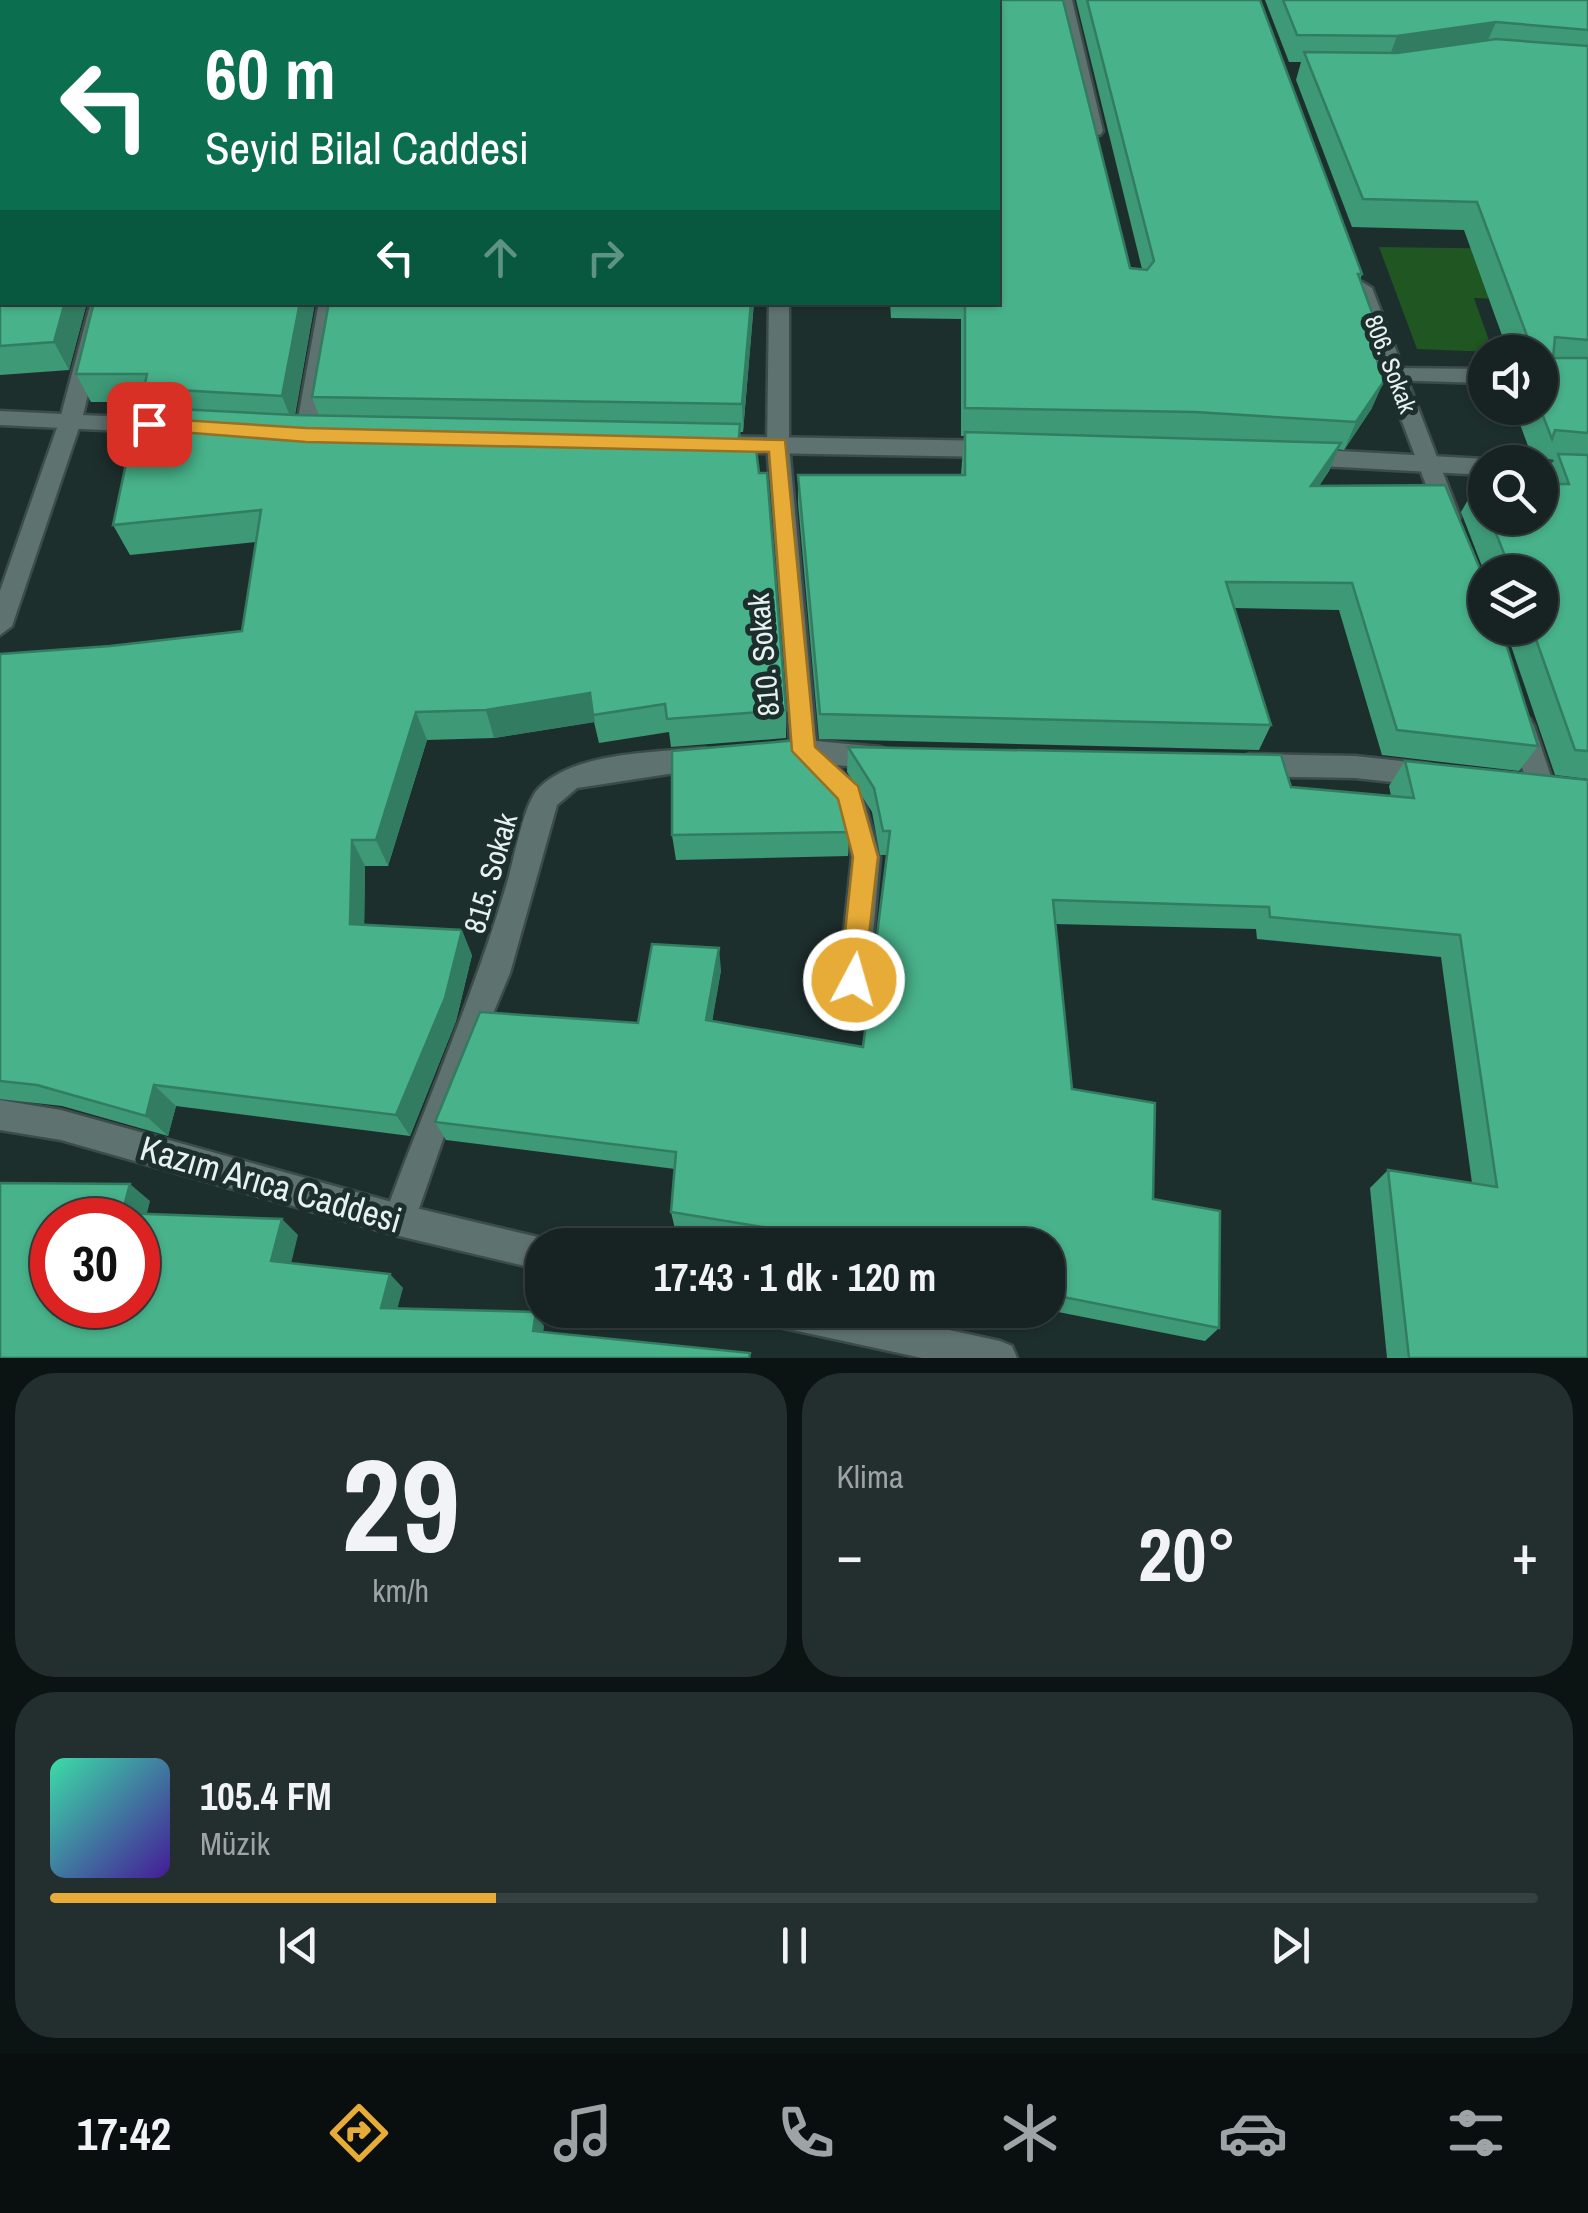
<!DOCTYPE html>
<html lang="tr">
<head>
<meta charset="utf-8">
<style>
  body { margin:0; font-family:"Archivo Narrow",sans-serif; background:#232f2f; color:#f1f3f6; height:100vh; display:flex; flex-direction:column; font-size:38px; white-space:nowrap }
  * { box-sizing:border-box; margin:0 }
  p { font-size:32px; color:#9ea4a5 }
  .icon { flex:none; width:55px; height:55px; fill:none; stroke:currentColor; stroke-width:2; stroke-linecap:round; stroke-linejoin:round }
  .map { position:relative; height:1358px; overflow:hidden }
  .sheet { display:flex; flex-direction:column; gap:15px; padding:15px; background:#0c1313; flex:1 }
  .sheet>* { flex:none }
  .banner { position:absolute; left:0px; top:0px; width:1000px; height:305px; box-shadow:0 2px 8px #0004,0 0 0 2px #354040; background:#0b6e4f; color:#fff; overflow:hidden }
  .buttons { position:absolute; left:1468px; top:335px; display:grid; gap:20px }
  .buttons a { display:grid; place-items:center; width:90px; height:90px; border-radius:50%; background:#162322; box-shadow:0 2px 8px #0004,0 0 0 2px #354040; font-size:50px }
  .speed { position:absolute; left:30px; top:1198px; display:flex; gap:20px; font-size:50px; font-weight:700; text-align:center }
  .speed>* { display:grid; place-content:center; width:130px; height:130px; border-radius:50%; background:#162322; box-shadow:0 2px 8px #0004,0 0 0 2px #354040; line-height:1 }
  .speed .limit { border:15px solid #d22; background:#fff; color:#111 }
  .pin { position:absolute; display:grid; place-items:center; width:85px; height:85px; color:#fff; margin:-42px; border-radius:20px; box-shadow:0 5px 15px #0006 }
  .me { position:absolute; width:110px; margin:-55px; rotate:6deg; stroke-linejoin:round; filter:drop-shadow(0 0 8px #0008) }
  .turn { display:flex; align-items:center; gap:35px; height:210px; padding:0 40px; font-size:45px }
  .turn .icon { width:130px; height:130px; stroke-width:2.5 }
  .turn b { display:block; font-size:70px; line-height:85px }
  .lanes { display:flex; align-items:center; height:95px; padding:0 40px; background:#0003; justify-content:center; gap:50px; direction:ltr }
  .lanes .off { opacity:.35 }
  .big { font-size:75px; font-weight:700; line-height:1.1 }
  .sheet .card { flex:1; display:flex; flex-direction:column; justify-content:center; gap:15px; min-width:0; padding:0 35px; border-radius:40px; background:#232f2f }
  .sheet .dial { align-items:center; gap:0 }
  .dial b { font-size:130px; line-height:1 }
  .song { display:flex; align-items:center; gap:30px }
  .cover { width:120px; height:120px; border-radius:15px; background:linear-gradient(135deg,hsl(160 70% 55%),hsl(260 70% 35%)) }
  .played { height:10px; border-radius:5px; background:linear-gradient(90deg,#e7ac37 30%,#354040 30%) }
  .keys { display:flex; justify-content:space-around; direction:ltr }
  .heat { display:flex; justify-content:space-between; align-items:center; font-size:55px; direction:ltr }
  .sheet .tiles { flex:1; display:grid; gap:15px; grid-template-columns:1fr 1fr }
  .card:last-child { grid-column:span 2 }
  .trip { position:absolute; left:525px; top:1228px; width:540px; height:100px; border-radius:40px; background:#162322; box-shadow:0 2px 8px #0004,0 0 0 2px #354040; font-weight:700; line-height:100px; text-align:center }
  .tabs { display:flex; height:160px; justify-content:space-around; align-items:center; background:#090e0e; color:#9ea4a5 }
  .tabs .icon { width:70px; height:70px }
  .tabs .selected { color:#e7ac37 }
  .tabs b { font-size:45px; color:#f1f3f6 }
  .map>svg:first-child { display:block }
  .green { fill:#1f5621 }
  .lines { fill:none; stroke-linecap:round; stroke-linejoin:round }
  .pedestrian-casing { stroke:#3c4c4a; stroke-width:5 }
  .minor-casing { stroke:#3c4c4a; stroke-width:5 }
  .tertiary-casing { stroke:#3c4c4a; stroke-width:5 }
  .pedestrian { fill:#5e726f; fill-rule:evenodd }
  .minor { fill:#5e726f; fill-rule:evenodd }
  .tertiary { fill:#5e726f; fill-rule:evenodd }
  .wall { fill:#3e9977 }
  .shaded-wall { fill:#327d61 }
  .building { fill:#48b28a; stroke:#327d61; stroke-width:2.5; fill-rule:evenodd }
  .route { fill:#e7ac37; stroke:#967024; stroke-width:2.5 }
  .labels { text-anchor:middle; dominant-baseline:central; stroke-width:10; stroke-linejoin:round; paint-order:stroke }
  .far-street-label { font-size:25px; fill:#e7f2f0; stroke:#1d2f2d }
  .street-label { font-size:30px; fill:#e7f2f0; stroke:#1d2f2d }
  .near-street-label { font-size:35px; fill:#e7f2f0; stroke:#1d2f2d }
</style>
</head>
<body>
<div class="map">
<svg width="1588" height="1358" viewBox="0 0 1588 1358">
  <rect width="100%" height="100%" fill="#1d2f2d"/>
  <path class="green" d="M1379,247l147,2 -6,51 -46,-2 19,54 -76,-3z"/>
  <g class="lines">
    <defs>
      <path id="pedestrian" d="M1395,368l90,1v14l-97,-3v-10z"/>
      <path id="minor" d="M759,0h16v2h-16z
        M1056,0h16l31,131 -3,4 -15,-4z
        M1362,282l10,6 88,229 -3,6h-16l-3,-6 -86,-229z
        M91,302h20l-29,117 -70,207 -12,9v-44l60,-172z
        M319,302h20l-22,133 -11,7 -11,-7z
        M769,302h20v143l27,296 64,6 9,3 4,8 -4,8 -9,3 -44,-4 26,29 18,63 -11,122 -5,10 -10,4 -10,-4 -5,-10 13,-122 -15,-57 -39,-38 -32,-1 -4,-8 4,-8 24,-4 -23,-296z
        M1521,715l9,4 4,7 21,62 -4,8 -9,3 -9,-3 -4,-8 -21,-62 4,-7z
        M705,748l9,3 4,8 -4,8 -137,21 -20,17 -47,168 -53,126 -42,121 -5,11 -11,5 -11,-5 -5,-11c42,-115 92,-227 126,-344 6,-22 15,-72 29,-87 35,-37 118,-37 167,-41z
        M1249,754l106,2 74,8 9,3 4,8 -4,8 -9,3 -74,-8 -106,-2 -9,-3 -4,-8 4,-8z"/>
      <path id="tertiary" d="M0,411l165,8 11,7 -11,7 -165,-8z
        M709,436l285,5 11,8 -11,8 -285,-5 -11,-8z
        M1304,449l181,10 8,3h-8v13l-181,-10 -11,-8z
        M1539,462h1l48,3v16l-48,-3z
        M0,1100l61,10 338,94 143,34 13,7h-13v25l-143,-34 -338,-96 -61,-10z
        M762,1310h95l143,31 12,5 5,12h-95l-143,-31 -12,-5z"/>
    </defs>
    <use href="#pedestrian" class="pedestrian-casing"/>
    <use href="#minor" class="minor-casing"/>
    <use href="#tertiary" class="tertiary-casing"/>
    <use href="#pedestrian" class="pedestrian"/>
    <use href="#minor" class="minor"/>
    <use href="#tertiary" class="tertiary"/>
  </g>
  <path class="wall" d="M0,0l2,302h85l-18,68 -69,5z
    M819,0h244l67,268 12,1 -66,-269h184l102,274 -2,6 14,38 -6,15 4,75 -28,42 -6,-1 -9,22 -10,15 219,260 -19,25 -137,-16 -43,-145 -105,-2 37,117 -12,25 -440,-11 -21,-236v-28h163l3,-39h-3v-117l-70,-1 -1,-16h108v-300h-179z
    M1265,0h323v779l-33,-4 -50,-147h35v-56l-55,2 -24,-62 16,-28h8v34h55l1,-36 13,-22 -13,-2 -3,4h-4l-20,-54h26v-56h-32l-44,-122 -112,-3 -56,-147 5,-18h-12z
    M94,302h221l-20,113 24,1 -7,-19 442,-95 -11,130h-3l1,17 45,261v28l-115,9 -2,-15 -70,11 -5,-21 -100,16 -67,2 -39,126h-23l-1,59 108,30 -16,66 -46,115 -234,-30 -8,30 -106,-30 -62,-7v-445l110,-8 132,-15 14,-89 -126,13 -17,-30 40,-118 -2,-5h-60l-15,-28z
    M848,747l543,49 -2,-10 16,-25 183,19v578h-201l-17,-170 18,-18 84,13 -31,-226 -184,-18 -1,-10 -201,-5 17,165 81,110 66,129 -14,13 -157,-31v-65h-271l-102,-16 -4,-17 4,-43 -229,-29 -11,-18 203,-99 83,-53 -9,51 151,26 24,-192h-7l-8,-43 -25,-40z
    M849,832l-1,24 -172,4 -4,-25z"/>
  <path class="shaded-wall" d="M127,0h16v2h-17z
    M1496,22l-12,27 -97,14 10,-27z
    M65,302h22l-18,68 -15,-28z
    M300,302h15l-22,122 -11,-28z
    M751,302h3l-11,130 -1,-28z
    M1384,381l-12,27 -28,42 12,-28z
    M1341,443l-12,28 -29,42 11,-27z
    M590,693l5,29 -101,16 -8,-28z
    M416,712l11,28 -39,126 -12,-26z
    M352,840l13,26 -1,82 -14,-24z
    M462,930l10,25 -16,66 -46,115 -14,-21z
    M719,948l2,22 -12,70 -3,-20z
    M154,1085l22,21 -8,30 -22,-20z
    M130,1184l20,17 -7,28 -21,-16z
    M282,1219l16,16 -10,41 -17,-15z
    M390,1274l13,14 -9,33 -13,-13z
    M536,1312l8,14 -2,17 -9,-12z"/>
  <path class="building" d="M0,0h127l-1,2h-124v300h63l-11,40 -54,4z
    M203,0h474v2h-474z
    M820,0h243l67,268 17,2 7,-9 -67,-261h173l102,274h-4l16,44h-11l21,63 -28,41 -161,-10 -230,-4v-106h33v-300h-178z
    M1283,0h305v30l-92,-8 -99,14 -100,-1z
    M1496,39l92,7v294l-33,-3 -2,21h35v75l-33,-3 -3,9 -12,-31v-56h-7l-56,-150 -114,-3 -59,-147 93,1z
    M94,302h206l-18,94 -138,-8 3,-14h-71z
    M329,302h422l-9,102 -430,-7z
    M138,407l156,8 446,9 -2,25h18l3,24h8l19,237 -119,9 -2,-15 -72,11 -3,-22 -104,17 -70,2 -40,128h-24l-2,84 112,6 -17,68 -49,117 -242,-30 -8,31 -109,-31 -37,-4v-427l110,-8 132,-15 19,-121 -148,15z
    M965,432l376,11 -30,43 134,-1 40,96v47h16l37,118 -141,-16 -45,-147 -126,-1 45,143 -451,-11 -22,-239h167z
    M1558,454l30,1v296l-13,-1 -43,-122h8v-56h-35v-16l-15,-38h50v-34h29z
    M1477,484h8v22z
    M798,740l37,37 14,55 -177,3v-84z
    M848,747l433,8 10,32 123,11 -9,-37 183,19v578h-179l-21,-188 109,17 -37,-252 -190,-18 -1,-10 -216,-7 19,189 83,14 -2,96 67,12 -1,117 -171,-34v-49h-175l-202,-33 5,-60 -241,-30 45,-110 158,11 14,-79 67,4 -13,72 157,27 27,-216h-7l-9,-43z
    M0,1183l130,1 -8,29 160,6 -11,42 119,13 -9,34 155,4 -3,19 217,22 -1,5h-749zM52,1220h86v85h-86z"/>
  <path class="route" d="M149,418l157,10 479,12 30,307 43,39 20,71 -15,131 -9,4 -10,-4 -4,-8 13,-123 -15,-58 -46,-48 -23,-299 -463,-10 -164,-13v-9z"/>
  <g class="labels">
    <g class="far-street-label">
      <text transform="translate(1391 364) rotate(69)">806. Sokak</text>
    </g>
    <g class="street-label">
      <text transform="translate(763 655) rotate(-95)">810. Sokak</text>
      <text transform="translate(490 873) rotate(-74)">815. Sokak</text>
    </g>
    <g class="near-street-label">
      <text transform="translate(271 1184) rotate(16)">Kazım Arıca Caddesi</text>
    </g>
  </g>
</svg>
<div class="buttons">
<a><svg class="icon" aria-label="sound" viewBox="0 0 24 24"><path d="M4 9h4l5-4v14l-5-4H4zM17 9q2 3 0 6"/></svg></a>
<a><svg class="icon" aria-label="search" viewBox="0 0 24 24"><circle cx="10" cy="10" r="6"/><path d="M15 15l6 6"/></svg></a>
<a><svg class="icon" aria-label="layers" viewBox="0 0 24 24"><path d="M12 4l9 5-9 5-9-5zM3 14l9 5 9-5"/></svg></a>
</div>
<div class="speed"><div class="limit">30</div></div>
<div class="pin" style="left:149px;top:424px;background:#d93025"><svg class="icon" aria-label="arrive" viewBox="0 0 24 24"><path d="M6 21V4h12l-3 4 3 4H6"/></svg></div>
<svg class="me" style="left:854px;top:980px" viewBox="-20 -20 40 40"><circle r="17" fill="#e7ac37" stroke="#fff" stroke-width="3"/><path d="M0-11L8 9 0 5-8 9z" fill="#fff"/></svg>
<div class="trip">17:43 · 1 dk · 120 m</div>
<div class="banner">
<div class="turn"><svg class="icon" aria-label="left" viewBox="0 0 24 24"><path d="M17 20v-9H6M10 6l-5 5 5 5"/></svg><div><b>60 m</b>Seyid Bilal Caddesi</div></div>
<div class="lanes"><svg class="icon" aria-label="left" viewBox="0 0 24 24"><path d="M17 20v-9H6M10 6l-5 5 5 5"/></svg><svg class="icon off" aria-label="ahead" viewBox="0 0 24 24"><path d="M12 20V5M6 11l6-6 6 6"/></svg><svg class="icon off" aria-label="right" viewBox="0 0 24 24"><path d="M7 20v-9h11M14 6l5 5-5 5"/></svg></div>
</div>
</div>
<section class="sheet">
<div class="tiles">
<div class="card dial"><b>29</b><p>km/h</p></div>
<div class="card"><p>Klima</p>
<div class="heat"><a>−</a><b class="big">20°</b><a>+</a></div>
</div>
<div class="card">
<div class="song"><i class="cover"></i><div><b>105.4 FM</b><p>Müzik</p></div></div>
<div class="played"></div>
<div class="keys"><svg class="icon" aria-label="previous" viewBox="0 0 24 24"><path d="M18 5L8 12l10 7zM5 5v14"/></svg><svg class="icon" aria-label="pause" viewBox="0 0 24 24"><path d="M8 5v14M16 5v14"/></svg><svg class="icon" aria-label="next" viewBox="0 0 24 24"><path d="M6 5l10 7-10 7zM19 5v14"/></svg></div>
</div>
</div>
</section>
<nav class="tabs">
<b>17:42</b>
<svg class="icon selected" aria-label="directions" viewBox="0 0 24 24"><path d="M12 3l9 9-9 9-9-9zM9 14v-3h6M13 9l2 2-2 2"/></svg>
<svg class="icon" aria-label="music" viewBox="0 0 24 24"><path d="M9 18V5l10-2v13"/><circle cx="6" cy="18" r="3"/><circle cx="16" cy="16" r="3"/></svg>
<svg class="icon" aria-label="phone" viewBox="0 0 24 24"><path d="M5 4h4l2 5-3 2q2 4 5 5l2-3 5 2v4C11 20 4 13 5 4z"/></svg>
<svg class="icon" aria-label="climate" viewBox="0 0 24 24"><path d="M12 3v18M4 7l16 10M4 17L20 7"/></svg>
<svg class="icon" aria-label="car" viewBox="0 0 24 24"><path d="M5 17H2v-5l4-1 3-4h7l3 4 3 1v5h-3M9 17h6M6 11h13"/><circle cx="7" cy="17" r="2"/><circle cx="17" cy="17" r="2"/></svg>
<svg class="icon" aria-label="filters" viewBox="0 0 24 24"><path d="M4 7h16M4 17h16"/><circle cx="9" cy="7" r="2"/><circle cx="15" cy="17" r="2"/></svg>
</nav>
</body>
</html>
